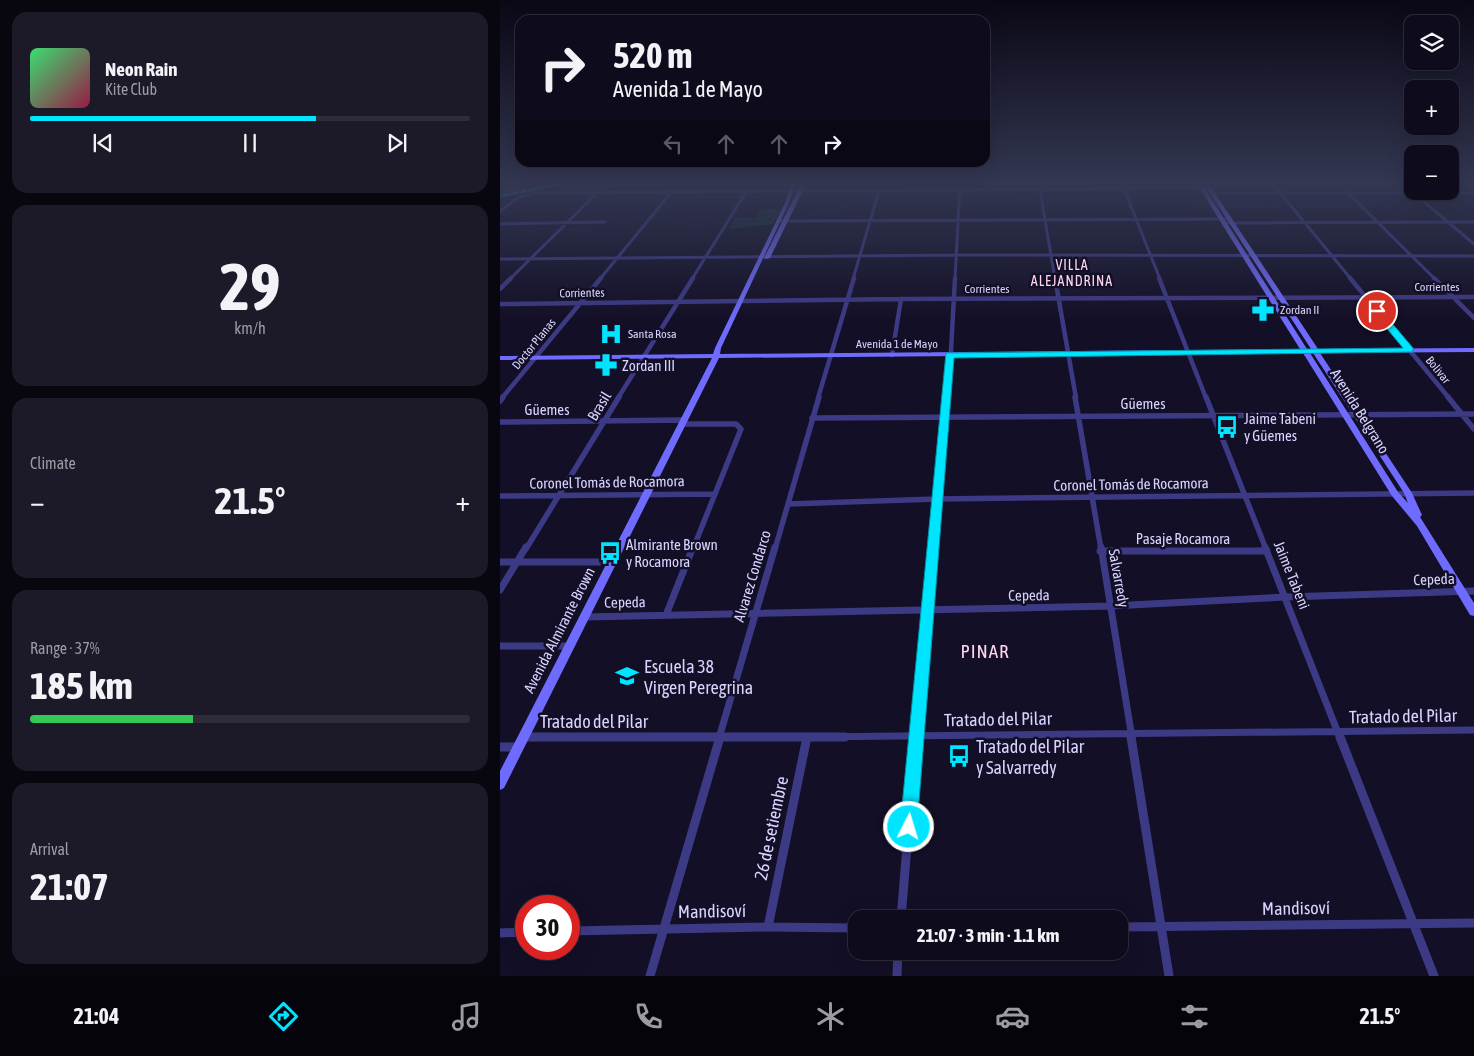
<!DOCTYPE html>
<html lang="en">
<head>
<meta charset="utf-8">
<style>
  body { margin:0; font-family:"Asap Condensed",sans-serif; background:#1c1929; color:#f1f3f6; height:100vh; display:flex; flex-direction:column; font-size:19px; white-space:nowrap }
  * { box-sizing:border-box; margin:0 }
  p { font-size:16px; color:#9b9ba3 }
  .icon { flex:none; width:28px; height:28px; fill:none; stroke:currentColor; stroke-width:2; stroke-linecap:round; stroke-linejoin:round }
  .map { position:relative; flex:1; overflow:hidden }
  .sheet { display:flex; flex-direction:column; gap:12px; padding:12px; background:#08060f; width:500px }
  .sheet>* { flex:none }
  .guide { position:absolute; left:15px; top:15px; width:475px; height:152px; border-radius:15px; box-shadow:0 5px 20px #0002,0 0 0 1px #2e2b3b; background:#0e0b1c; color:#f1f3f6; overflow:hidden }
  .tools { position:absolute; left:904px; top:15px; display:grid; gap:10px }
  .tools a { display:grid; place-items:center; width:55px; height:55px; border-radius:10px; background:#0e0b1c; box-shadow:0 5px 20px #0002,0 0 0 1px #2e2b3b; font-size:25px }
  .speed { position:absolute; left:15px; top:895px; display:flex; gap:10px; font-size:25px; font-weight:700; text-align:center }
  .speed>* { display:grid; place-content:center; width:65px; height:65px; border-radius:50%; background:#0e0b1c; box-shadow:0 5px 20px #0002,0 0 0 1px #2e2b3b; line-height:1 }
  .speed .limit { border:8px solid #d22; background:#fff; color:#111 }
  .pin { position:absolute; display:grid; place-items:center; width:42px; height:42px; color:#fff; margin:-21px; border:2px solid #fff; border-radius:50%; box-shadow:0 1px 5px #0007 }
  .me { position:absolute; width:55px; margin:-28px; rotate:5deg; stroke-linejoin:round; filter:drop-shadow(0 0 4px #0008) }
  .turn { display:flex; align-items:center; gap:18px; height:105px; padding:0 15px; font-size:22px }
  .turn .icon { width:65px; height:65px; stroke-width:2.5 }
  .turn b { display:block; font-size:35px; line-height:42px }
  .lanes { display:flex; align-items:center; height:48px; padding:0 15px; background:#0003; justify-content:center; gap:25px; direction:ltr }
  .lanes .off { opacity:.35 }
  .big { font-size:38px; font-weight:700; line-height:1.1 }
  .sheet .widget { flex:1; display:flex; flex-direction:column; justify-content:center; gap:8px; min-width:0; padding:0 18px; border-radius:15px; background:#1c1929 }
  .sheet .dial { align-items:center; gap:0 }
  .dial b { font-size:65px; line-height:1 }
  .song { display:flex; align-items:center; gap:15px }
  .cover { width:60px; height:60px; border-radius:8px; background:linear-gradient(135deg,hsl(140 70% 55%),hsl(340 70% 35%)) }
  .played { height:5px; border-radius:2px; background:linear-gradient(90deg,#00e5ff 65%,#2e2b3b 65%) }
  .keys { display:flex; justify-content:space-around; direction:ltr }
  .heat { display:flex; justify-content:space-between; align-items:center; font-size:28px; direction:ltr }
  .charge { height:8px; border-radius:4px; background:linear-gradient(90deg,#34c759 37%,#2e2b3b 0) }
  .trip { position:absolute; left:348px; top:910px; width:280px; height:50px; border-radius:15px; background:#0e0b1c; box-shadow:0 5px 20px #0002,0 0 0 1px #2e2b3b; font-weight:700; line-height:50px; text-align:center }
  .tab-bar { display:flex; height:80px; justify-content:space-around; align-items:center; background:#06040b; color:#9b9ba3 }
  .tab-bar .icon { width:35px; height:35px }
  .tab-bar .current { color:#00e5ff }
  .tab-bar b { font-size:22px; color:#f1f3f6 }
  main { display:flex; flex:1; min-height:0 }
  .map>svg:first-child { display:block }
  .green { fill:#12302f }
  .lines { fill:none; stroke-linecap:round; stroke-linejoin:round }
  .stream { stroke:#0a1f44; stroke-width:1 }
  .street-far4 { stroke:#3d3a85; stroke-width:3 }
  .street-far3 { stroke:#3d3a85; stroke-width:4.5 }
  .street-far2 { stroke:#3d3a85; stroke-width:5.5 }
  .street-far1 { stroke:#3d3a85; stroke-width:7 }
  .street { stroke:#3d3a85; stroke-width:9 }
  .secondary { fill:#6f6bff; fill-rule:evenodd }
  .rail-casing { stroke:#00e5ff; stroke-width:2.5 }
  .rail { stroke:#130f26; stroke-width:1; stroke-dasharray:4.5; stroke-linecap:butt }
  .route { fill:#00e5ff; stroke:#0095a6 }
  .labels { text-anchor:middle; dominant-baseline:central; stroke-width:5; stroke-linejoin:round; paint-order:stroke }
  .far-street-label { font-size:12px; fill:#d9d4ff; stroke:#130f26 }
  .far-poi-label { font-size:12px; fill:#d9d4ff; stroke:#130f26; text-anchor:start }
  .far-neighbourhood-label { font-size:14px; letter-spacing:1px; fill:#ffd6f0; stroke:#130f26 }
  .poi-label { font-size:15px; fill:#d9d4ff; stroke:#130f26; text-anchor:start }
  .street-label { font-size:15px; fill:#d9d4ff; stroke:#130f26 }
  .near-poi-label { font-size:18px; fill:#d9d4ff; stroke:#130f26; text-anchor:start }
  .near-street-label { font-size:18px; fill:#d9d4ff; stroke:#130f26 }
  .near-neighbourhood-label { font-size:19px; letter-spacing:1px; fill:#ffd6f0; stroke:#130f26 }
</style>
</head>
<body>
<main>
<section class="sheet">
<div class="widget">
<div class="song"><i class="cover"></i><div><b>Neon Rain</b><p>Kite Club</p></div></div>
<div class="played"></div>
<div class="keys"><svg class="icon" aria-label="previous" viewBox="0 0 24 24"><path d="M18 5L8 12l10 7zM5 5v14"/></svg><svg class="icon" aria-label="pause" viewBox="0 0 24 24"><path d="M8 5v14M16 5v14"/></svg><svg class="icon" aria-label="next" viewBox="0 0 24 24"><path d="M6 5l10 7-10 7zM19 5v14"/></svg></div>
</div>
<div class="widget dial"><b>29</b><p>km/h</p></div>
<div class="widget"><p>Climate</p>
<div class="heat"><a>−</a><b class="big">21.5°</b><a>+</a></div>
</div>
<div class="widget"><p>Range · 37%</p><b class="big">185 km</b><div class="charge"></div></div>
<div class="widget"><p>Arrival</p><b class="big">21:07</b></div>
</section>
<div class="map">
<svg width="974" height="976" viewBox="0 0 974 976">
  <rect width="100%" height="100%" fill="#130f26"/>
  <path class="green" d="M261,209h22l-10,15 -44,5 6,-11h21z"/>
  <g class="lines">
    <path class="stream" d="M463,198l76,1
      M546,199h78
      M629,199l80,7
      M934,204h40
      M866,205l55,-1
      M724,206h59
      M796,206h57
      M294,218l19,-3 61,-18 82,1
      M233,223l39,-4
      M0,237l42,-8 41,1 62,-12h21l27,8 31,-3"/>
    <path class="street-far4" d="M539,184l16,95
      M622,184l38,95
      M773,184l78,95
      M839,184l96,95
      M903,184l71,60
      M967,184l7,5
      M0,192l24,-4 7,-4
      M705,193h269
      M0,211l19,-14 16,-4 673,-5
      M279,221l450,-2
      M724,223l250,-1
      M0,224l105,-2
      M0,259l456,-4 518,1
      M10,279l96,-95
      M100,279l78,-95
      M192,279l59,-95
      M353,279l28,-95
      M455,279l5,-95"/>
    <path class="street-far3" d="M555,278l21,120
      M659,278l47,120
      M850,278l99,120
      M934,278l40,40
      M0,289l11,-11
      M0,304l401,-5 573,-2
      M392,355l9,-56
      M2,398l99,-120
      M118,398l75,-120
      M318,398l36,-120
      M445,398l3,-39 3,-8 4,-73"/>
    <path class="street-far2" d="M575,397l26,152
      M706,397l60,152
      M948,397l26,32
      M0,401l3,-4
      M312,418l662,-4
      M0,422l183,-2
      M181,424h55l5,5 -48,120
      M0,496l215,-2
      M288,504l148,-5 538,-6
      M26,549l93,-152
      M275,549l44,-152
      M432,549l13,-152"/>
    <path class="street-far1" d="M601,547l31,191
      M765,547l75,191
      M600,551h167
      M0,562h112
      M0,590l26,-43
      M166,615l27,-68
      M85,617l526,-11 175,-9 188,-6
      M0,646h69
      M24,737h283l667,-7
      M219,738l56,-191
      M416,738l16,-191"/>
    <path class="street" d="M24,737h321
      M631,737l38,239
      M840,737l94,239
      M0,747h18
      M401,919l15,-182
      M268,927l39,-190
      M619,927l355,-4
      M69,931l199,-4 88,1
      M0,933l26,-1
      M150,976l70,-239
      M397,976l1,-25"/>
    <path class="secondary" d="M291,184h5l-7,19 -68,145 -1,6 580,-5 -103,-165h5l105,165h4l-107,-165h5l109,165 156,-1v4l-154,1 92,140 10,22 -2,2 54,86v13l-4,-1 -53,-89 -25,-30 -89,-143 -584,5 -215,430 -4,2v-19l212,-413 -212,2v-4l213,-2 2,-6 70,-145zM810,353h3l91,140 4,10 -10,-11z
      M301,184h5l-36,74 -5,1 -1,-1z"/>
    <defs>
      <path id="rail" d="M0,196l61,-12"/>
    </defs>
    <use href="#rail" class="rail-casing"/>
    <use href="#rail" class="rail"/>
  </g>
  <linearGradient id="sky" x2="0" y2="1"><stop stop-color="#0a0815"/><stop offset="0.57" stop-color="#333752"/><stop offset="1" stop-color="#333752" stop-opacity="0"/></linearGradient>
  <rect width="974" height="321" fill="url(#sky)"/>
  <path class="route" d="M874,309h6l33,39v4l-459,6 -37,469 -2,6 -6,2 -6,-2 -3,-6 46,-474 457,-5 -29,-35z"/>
  <defs>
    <symbol id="pharmacy-bare" viewBox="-9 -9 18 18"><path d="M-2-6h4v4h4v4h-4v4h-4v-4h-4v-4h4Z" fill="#00e5ff" stroke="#130f26" stroke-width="2.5" paint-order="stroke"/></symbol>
    <symbol id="hospital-bare" viewBox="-9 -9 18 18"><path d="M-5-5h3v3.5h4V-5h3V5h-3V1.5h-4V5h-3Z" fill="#00e5ff" stroke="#130f26" stroke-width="2.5" paint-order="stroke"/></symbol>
    <symbol id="bus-bare" viewBox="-9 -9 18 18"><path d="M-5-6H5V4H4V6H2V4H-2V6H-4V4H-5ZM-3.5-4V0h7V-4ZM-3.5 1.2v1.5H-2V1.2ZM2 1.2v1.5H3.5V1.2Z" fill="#00e5ff" stroke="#130f26" stroke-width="2.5" paint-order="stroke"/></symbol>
    <symbol id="school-bare" viewBox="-9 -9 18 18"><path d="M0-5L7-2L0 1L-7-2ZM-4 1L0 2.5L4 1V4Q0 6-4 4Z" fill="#00e5ff" stroke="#130f26" stroke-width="2.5" paint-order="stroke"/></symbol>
  </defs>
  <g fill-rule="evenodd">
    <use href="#pharmacy-bare" x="747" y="294" width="32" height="32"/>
    <use href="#hospital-bare" x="95" y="318" width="32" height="32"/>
    <use href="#pharmacy-bare" x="90" y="349" width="32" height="32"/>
    <use href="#bus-bare" x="711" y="411" width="32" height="32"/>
    <use href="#bus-bare" x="94" y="537" width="32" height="32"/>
    <use href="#school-bare" x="111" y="660" width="32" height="32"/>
    <use href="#bus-bare" x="443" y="740" width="32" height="32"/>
  </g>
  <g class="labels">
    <g class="far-street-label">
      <text x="937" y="287">Corrientes</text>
      <text x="487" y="289">Corrientes</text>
      <text transform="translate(82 293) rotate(-1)">Corrientes</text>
      <text transform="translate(34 344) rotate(-51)">Doctor Planas</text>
      <text x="397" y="344">Avenida 1 de Mayo</text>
      <text transform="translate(938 370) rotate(51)">Bolivar</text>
    </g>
    <g class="far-poi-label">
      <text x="780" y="310">Zordan II</text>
      <text x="128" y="334">Santa Rosa</text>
    </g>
    <g class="far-neighbourhood-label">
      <text x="572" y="265">VILLA<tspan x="572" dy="16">ALEJANDRINA</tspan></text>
    </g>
    <g class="poi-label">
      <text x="122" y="365">Zordan III</text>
      <text x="744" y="418">Jaime Tabeni<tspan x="744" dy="17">y Güemes</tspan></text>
      <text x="126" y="544">Almirante Brown<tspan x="126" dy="17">y Rocamora</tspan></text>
    </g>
    <g class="street-label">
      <text x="643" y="403">Güemes</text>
      <text transform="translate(99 406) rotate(-59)">Brasil</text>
      <text x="47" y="409">Güemes</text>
      <text transform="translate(860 411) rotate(58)">Avenida Belgrano</text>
      <text transform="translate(107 482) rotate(-1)">Coronel Tomás de Rocamora</text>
      <text transform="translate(631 484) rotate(-1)">Coronel Tomás de Rocamora</text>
      <text x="683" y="538">Pasaje Rocamora</text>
      <text transform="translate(792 575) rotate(68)">Jaime Tabeni</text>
      <text transform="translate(252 576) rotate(-73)">Alvarez Condarco</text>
      <text transform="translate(619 578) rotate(80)">Salvarredy</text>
      <text transform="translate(934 579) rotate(-2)">Cepeda</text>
      <text transform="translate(529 595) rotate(-1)">Cepeda</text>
      <text transform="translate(125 602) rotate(-1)">Cepeda</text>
      <text transform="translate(59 630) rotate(-63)">Avenida Almirante Brown</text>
    </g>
    <g class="near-poi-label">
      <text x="144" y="666">Escuela 38<tspan x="144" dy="21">Virgen Peregrina</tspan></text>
      <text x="476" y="746">Tratado del Pilar<tspan x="476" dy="21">y Salvarredy</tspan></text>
    </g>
    <g class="near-street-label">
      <text transform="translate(903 716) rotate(-1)">Tratado del Pilar</text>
      <text transform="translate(498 719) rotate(-1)">Tratado del Pilar</text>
      <text x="94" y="721">Tratado del Pilar</text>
      <text transform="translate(271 828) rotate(-78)">26 de setiembre</text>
      <text transform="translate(796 908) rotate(-1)">Mandisoví</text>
      <text transform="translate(212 911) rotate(-1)">Mandisoví</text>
    </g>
    <g class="near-neighbourhood-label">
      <text x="485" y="651">PINAR</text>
    </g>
  </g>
</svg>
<div class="tools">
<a><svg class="icon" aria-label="layers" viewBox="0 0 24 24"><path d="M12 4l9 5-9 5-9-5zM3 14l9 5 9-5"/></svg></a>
<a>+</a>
<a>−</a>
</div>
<div class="speed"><div class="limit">30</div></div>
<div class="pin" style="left:877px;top:311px;background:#d93025"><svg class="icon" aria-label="arrive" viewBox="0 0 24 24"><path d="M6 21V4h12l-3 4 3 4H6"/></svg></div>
<svg class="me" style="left:409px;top:827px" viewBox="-20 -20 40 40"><circle r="17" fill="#00e5ff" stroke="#fff" stroke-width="3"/><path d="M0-11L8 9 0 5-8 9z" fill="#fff"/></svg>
<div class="trip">21:07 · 3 min · 1.1 km</div>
<div class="guide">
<div class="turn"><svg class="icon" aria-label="right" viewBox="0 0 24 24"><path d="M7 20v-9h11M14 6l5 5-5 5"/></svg><div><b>520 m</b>Avenida 1 de Mayo</div></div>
<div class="lanes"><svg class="icon off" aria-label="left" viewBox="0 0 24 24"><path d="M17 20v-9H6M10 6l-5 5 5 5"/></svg><svg class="icon off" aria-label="ahead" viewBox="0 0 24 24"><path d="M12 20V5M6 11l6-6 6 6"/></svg><svg class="icon off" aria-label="ahead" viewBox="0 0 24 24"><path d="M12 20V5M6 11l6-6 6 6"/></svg><svg class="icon" aria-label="right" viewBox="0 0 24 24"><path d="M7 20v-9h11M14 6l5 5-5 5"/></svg></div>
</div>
</div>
</main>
<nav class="tab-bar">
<b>21:04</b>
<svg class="icon current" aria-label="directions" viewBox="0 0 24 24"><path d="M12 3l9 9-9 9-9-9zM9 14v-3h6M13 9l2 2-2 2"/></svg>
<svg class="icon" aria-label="music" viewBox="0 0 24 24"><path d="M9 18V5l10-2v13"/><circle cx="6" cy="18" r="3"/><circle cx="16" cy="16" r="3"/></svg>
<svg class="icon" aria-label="phone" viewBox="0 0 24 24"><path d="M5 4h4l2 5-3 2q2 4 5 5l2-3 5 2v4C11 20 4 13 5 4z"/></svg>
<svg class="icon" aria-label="climate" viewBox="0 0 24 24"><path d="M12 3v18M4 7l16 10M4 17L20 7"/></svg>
<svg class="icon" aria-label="car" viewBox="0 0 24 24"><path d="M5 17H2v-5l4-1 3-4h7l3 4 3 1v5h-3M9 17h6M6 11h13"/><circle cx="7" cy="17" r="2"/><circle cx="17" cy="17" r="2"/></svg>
<svg class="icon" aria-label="filters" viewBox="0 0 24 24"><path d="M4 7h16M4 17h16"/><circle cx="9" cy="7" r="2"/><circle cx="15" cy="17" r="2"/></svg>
<b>21.5°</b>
</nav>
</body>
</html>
